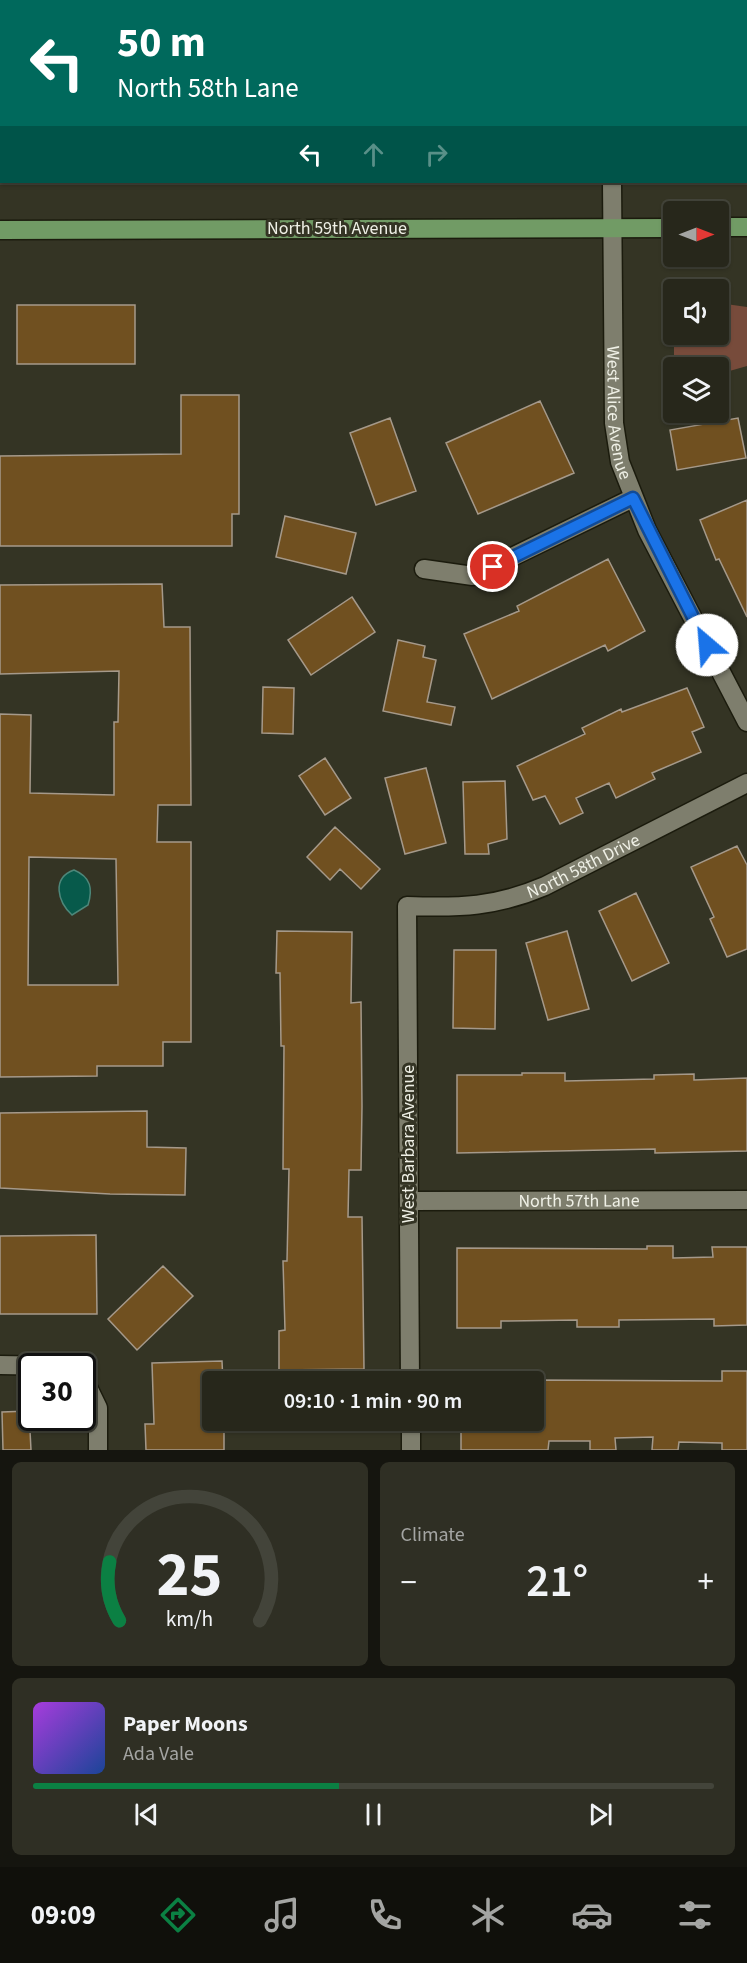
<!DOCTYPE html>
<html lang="en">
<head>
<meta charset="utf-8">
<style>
  body { margin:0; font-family:"Source Sans 3",sans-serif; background:#2f2f24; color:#f1f3f6; height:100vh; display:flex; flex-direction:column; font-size:22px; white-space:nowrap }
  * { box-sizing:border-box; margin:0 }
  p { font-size:20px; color:#a4a5a3 }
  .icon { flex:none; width:33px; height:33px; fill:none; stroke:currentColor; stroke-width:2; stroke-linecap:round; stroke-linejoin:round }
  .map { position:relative; height:1450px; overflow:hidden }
  .sheet { display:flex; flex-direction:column; gap:12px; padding:12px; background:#15150f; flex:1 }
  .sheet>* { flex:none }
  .hud { position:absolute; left:0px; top:0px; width:747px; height:183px; box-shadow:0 2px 4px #0004,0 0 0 2px #43443a; background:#00695c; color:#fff; overflow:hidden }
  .needle { width:39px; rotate:90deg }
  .controls { position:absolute; left:663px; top:201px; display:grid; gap:12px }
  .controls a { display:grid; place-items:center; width:66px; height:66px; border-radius:6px; background:#27271b; box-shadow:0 2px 4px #0004,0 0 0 2px #43443a; font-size:30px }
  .speed { position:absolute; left:18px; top:1353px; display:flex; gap:12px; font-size:30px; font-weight:700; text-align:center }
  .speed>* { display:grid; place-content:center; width:78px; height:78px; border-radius:50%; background:#27271b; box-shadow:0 2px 4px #0004,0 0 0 2px #43443a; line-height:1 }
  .speed .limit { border:3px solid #111; border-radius:9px; background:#fff; color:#111 }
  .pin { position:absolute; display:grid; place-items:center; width:51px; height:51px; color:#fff; margin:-26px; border:3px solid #fff; border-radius:50%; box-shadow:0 2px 6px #0007 }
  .me { position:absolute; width:66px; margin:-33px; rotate:333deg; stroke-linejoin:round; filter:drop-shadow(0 0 4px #0008) }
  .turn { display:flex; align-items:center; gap:21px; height:126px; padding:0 18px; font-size:27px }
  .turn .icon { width:78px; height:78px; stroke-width:2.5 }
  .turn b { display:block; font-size:42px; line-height:51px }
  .lanes { display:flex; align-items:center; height:57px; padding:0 18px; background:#0003; justify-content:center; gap:30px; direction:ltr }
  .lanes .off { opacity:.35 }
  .big { font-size:45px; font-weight:600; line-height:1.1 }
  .sheet .card { flex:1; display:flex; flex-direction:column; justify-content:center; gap:9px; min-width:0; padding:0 21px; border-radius:9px; background:#2f2f24 }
  .sheet .dial { align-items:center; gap:0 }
  .dial svg { height:156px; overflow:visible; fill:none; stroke:#43443a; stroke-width:7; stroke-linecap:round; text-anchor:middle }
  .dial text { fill:#f1f3f6; stroke:none }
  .song { display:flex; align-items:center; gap:18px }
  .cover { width:72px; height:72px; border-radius:9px; background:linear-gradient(135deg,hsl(280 70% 55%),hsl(220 70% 35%)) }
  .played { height:6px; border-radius:3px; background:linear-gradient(90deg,#0b8043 45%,#43443a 45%) }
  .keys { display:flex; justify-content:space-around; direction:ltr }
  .heat { display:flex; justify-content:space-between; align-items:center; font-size:33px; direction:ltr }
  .sheet .tiles { flex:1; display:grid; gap:12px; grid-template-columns:1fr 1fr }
  .card:last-child { grid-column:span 2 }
  .trip { position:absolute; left:202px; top:1371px; width:342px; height:60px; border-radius:6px; background:#27271b; box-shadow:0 2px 4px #0004,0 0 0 2px #43443a; font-weight:600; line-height:60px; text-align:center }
  .tabs { display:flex; height:96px; justify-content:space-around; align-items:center; background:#10100b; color:#a4a5a3 }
  .tabs .icon { width:42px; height:42px }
  .tabs .selected { color:#0b8043 }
  .tabs b { font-size:27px; color:#f1f3f6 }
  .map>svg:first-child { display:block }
  .green { fill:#774b3b }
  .water { fill:#075a4b; stroke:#4d877a; stroke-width:1.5 }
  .building { fill:#705020; stroke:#a5998a; stroke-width:1.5; fill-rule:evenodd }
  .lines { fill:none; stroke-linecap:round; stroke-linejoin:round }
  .minor-casing { stroke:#1b1b0d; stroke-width:21 }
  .major-casing { stroke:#1b1b0d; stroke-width:21 }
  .minor { stroke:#7e7e6d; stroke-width:18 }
  .major { stroke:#719b65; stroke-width:18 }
  .route-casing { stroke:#114b97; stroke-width:15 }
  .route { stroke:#1a73e8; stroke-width:10 }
  .labels { text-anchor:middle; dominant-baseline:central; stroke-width:6; stroke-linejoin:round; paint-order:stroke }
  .street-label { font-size:18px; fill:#eff0e6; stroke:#343424 }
</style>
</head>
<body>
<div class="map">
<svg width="747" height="1450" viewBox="0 0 747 1450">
  <rect width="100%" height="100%" fill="#343424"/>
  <path class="green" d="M719,303l28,4v59l-28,8 -1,-6 -36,-1 -8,-10v-22l44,-1z"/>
  <path class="water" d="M74,870c17,7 19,19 14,35l-16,10c-14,-13 -21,-37 2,-45z"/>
  <path class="building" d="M17,305h118v59h-118z
    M181,395h58v119h-7v32h-232v-90l181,-2z
    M540,401l34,72 -96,41 -32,-71z
    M390,418l26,73 -40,14 -26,-72z
    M738,418l8,40 -69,12 -7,-40z
    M747,500v117l-28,-58 -3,1 -16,-40z
    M285,516l71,17 -10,41 -70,-17z
    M608,559l37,72 -37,20 -3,-6 -113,54 -28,-65 55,-23 -2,-5z
    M162,584l2,43h26l1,178h-33l-1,37h34v200h-28v24h-66v10l-97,1v-363l31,1 -1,78 84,2v-73h4l1,-51 -119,3v-89zM29,857l87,2 2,126h-90z
    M352,597l23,35 -64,43 -23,-35z
    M398,640l27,6 -2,11 13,3 -9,42 28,5 -4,18 -68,-14z
    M263,687l31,1 -1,46 -31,-1z
    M687,688l17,39 -12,5 9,20 -49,21 3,6 -39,19 -7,-15 -33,15 7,15 -23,11 -15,-28 -12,4 -16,-34 68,-32 -3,-6 39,-19 1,3z
    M325,758l26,40 -26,17 -26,-39z
    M426,768l20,75 -41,11 -20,-76z
    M505,781l2,58 -19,5 1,10h-24l-2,-72z
    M335,827l45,42 -19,20 -21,-20 -10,11 -23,-23z
    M737,846l10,19v84l-20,8 -17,-38 4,-2 -23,-50z
    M636,893l33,70 -37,18 -33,-70z
    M277,931l75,1 -1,71 10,-1 1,104 -1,64h-12l-1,47h14l2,152 -85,1v-39l6,-1 -2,-69h4l2,-92h-6l1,-123h-3l-1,-73h-4z
    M567,931l22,78 -41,11 -22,-77z
    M454,950h42l-1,79 -42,-1z
    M522,1073h43v8l89,-2v-4l40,-1v6l53,-2v73l-92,2v-4l-198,4v-78h65z
    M147,1111v36l39,1 -1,47 -75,-1 -110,-6v-75z
    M96,1235l1,79h-97v-78z
    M647,1246h26v12l40,-1 -1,-10h35v78l-33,1v-7l-95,1v7h-42v-7l-76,1v7h-44v-80l190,1z
    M163,1266l30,30 -56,54 -29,-31z
    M222,1361l1,21h-10v40l11,-1v29h-78l-1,-26h9l-2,-61z
    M722,1371h25v79h-25v-7l-43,-1 -1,8h-26l1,-13 -38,1 1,12h-26v-9h-41l-1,9h-87v-30h73v-40l188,1z
    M29,1411l2,39h-28l-1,-38z"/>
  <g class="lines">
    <defs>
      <g id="minor">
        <path d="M608,0v2"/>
        <path id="s1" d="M612,182l2,241 6,39 27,68 100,192"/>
        <path d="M424,569l49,7 160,-78"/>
        <path id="s2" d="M409,1201l338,-1"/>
        <path d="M0,1365l58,1"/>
        <path d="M82,1375l16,33v42"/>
        <path id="s3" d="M410,1382l-3,-476c53,2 89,1 138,-20l202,-103"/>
        <path d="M411,1420v30"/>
      </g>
      <path id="major" d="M718,227h29
        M0,230l674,-2"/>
    </defs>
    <use href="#minor" class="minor-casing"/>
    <use href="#major" class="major-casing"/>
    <use href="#minor" class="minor"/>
    <use href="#major" class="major"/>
  </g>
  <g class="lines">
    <defs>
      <path id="route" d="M493,567l140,-69 74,147"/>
    </defs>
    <use href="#route" class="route-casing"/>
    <use href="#route" class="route"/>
  </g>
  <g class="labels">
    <g class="street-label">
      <text x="337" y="228">North 59th Avenue</text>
      <text stroke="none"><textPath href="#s1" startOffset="231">West Alice Avenue</textPath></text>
      <text stroke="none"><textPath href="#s3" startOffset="660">North 58th Drive</textPath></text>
      <text transform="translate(408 1144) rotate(-90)">West Barbara Avenue</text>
      <text stroke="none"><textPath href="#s2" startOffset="170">North 57th Lane</textPath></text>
    </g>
  </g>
</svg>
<div class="controls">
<a><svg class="needle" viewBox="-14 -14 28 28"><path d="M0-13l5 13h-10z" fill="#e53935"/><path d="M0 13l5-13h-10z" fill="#a4a5a3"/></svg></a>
<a><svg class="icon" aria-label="sound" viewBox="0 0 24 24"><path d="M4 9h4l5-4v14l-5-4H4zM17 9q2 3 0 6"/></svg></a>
<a><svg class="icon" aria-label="layers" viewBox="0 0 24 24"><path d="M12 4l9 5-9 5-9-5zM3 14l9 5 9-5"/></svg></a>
</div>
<div class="speed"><div class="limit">30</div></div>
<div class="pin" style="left:493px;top:567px;background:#d93025"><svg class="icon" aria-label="arrive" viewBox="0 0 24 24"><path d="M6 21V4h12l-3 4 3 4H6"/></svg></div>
<svg class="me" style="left:707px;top:645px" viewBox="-20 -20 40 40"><circle r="19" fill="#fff"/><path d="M0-13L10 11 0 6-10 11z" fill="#1a73e8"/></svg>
<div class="trip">09:10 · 1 min · 90 m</div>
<div class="hud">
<div class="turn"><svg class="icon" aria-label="left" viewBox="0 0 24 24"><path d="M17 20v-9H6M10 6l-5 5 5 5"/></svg><div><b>50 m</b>North 58th Lane</div></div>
<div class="lanes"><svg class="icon" aria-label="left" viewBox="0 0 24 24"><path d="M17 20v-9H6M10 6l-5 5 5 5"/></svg><svg class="icon off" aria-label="ahead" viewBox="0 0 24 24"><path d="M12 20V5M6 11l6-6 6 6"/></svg><svg class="icon off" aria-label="right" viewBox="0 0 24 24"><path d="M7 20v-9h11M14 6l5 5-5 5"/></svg></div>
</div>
</div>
<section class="sheet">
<div class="tiles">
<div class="card dial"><svg viewBox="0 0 100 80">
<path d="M14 69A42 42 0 1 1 86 69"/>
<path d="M14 69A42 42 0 0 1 9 39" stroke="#0b8043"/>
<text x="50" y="56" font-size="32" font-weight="700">25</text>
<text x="50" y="72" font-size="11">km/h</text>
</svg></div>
<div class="card"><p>Climate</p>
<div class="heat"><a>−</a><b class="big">21°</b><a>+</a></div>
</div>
<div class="card">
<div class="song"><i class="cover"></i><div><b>Paper Moons</b><p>Ada Vale</p></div></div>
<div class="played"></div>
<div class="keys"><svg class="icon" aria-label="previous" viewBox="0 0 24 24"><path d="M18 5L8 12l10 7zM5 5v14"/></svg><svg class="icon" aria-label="pause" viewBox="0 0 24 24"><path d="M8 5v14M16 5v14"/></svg><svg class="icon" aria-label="next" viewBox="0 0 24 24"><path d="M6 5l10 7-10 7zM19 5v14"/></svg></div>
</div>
</div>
</section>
<nav class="tabs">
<b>09:09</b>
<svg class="icon selected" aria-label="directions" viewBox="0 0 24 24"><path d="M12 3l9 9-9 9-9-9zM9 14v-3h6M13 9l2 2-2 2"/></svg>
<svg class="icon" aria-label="music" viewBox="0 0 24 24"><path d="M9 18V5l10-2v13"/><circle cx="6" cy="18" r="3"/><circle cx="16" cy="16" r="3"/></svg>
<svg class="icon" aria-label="phone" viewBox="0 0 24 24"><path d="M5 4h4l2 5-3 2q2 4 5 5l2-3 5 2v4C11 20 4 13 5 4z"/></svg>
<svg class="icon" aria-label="climate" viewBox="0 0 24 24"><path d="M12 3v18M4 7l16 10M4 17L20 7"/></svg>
<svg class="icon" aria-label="car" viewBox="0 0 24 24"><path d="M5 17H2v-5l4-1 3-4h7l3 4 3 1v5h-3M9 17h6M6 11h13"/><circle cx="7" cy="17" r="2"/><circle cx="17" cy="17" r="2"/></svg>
<svg class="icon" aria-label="filters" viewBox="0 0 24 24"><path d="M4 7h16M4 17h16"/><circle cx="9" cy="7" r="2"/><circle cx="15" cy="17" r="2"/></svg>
</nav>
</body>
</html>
